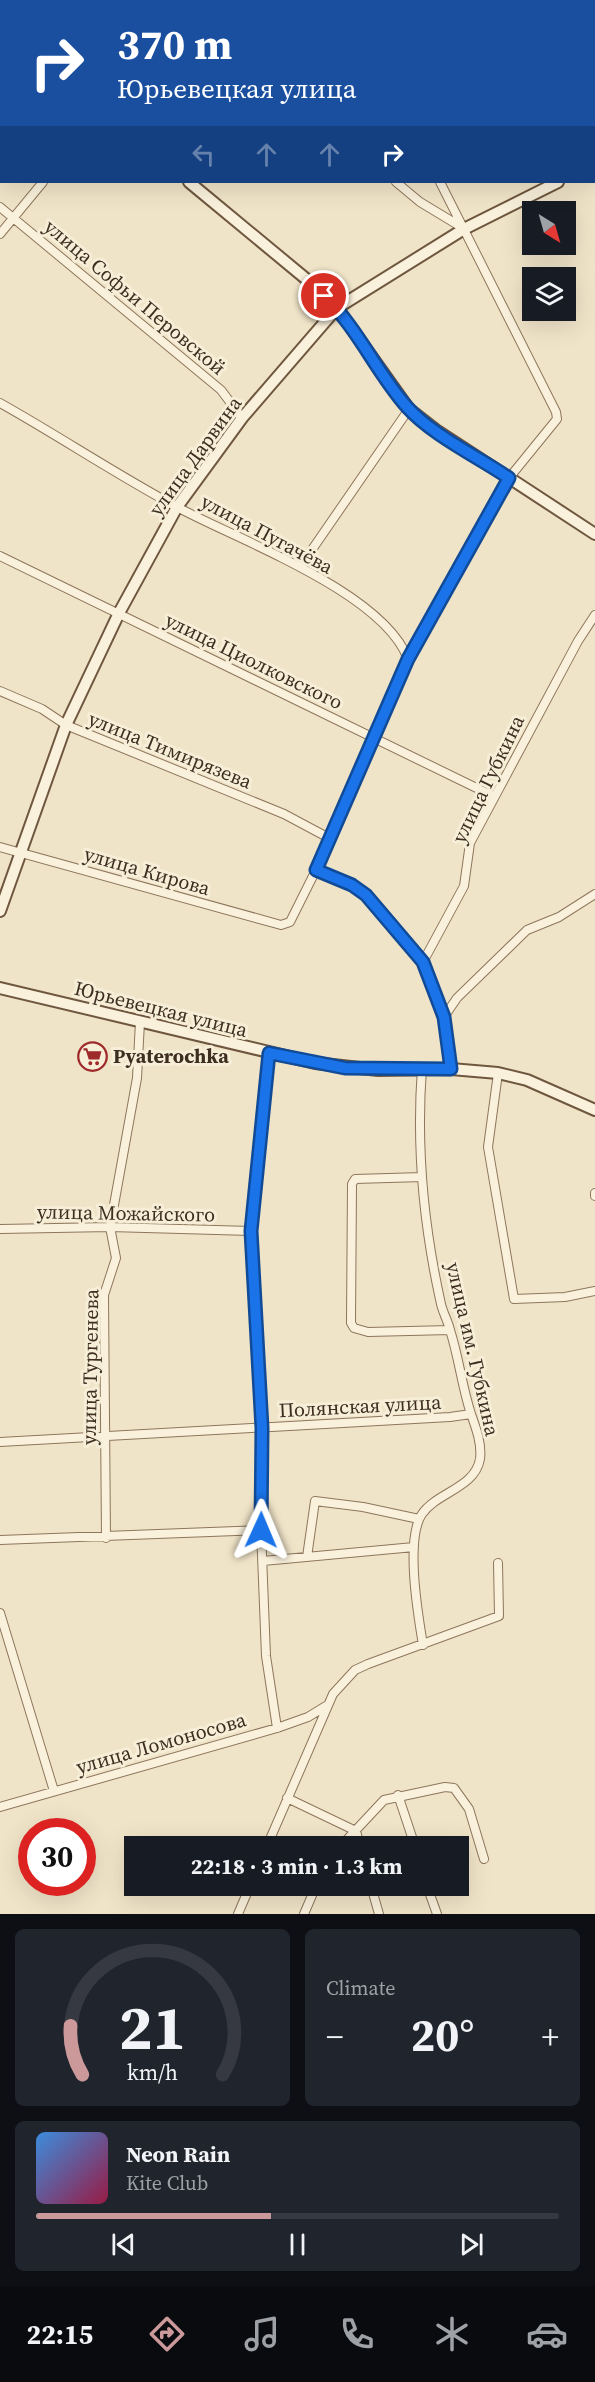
<!DOCTYPE html>
<html lang="en">
<head>
<meta charset="utf-8">
<style>
  body { margin:0; font-family:"Source Serif 4",serif; background:#20242c; color:#f1f3f6; height:100vh; display:flex; flex-direction:column; font-size:22px; white-space:nowrap }
  * { box-sizing:border-box; margin:0 }
  p { font-size:20px; color:#9ea1a6 }
  .icon { flex:none; width:33px; height:33px; fill:none; stroke:currentColor; stroke-width:2; stroke-linecap:round; stroke-linejoin:round }
  .map { position:relative; height:1914px; overflow:hidden }
  .details { display:flex; flex-direction:column; gap:15px; padding:15px; background:#0d0f14; flex:1 }
  .details>* { flex:none }
  .hud { position:absolute; left:0px; top:0px; width:596px; height:183px; box-shadow:0 6px 24px #0002; background:#1a4fa0; color:#fff; overflow:hidden }
  .needle { width:39px; rotate:143deg }
  .tools { position:absolute; left:522px; top:201px; display:grid; gap:12px }
  .tools a { display:grid; place-items:center; width:54px; height:54px; border-radius:0px; background:#171b24; box-shadow:0 6px 24px #0002; font-size:30px }
  .speed { position:absolute; left:18px; top:1818px; display:flex; gap:12px; font-size:30px; font-weight:700; text-align:center }
  .speed>* { display:grid; place-content:center; width:78px; height:78px; border-radius:50%; background:#171b24; box-shadow:0 6px 24px #0002; line-height:1 }
  .speed .limit { border:9px solid #d22; background:#fff; color:#111 }
  .pin { position:absolute; display:grid; place-items:center; width:51px; height:51px; color:#fff; margin:-26px; border:3px solid #fff; border-radius:50%; box-shadow:0 2px 6px #0007 }
  .me { position:absolute; width:66px; margin:-33px; rotate:1deg; stroke-linejoin:round; filter:drop-shadow(0 0 4px #0008) }
  .turn { display:flex; align-items:center; gap:21px; height:126px; padding:0 18px; font-size:27px }
  .turn .icon { width:78px; height:78px; stroke-width:2.5 }
  .turn b { display:block; font-size:42px; line-height:51px }
  .lanes { display:flex; align-items:center; height:57px; padding:0 18px; background:#0003; justify-content:center; gap:30px; direction:ltr }
  .lanes .off { opacity:.35 }
  .big { font-size:45px; font-weight:700; line-height:1.1 }
  .details .widget { flex:1; display:flex; flex-direction:column; justify-content:center; gap:9px; min-width:0; padding:0 21px; border-radius:9px; background:#20242c }
  .details .dial { align-items:center; gap:0 }
  .dial svg { height:156px; overflow:visible; fill:none; stroke:#363941; stroke-width:7; stroke-linecap:round; text-anchor:middle }
  .dial text { fill:#f1f3f6; stroke:none }
  .song { display:flex; align-items:center; gap:18px }
  .cover { width:72px; height:72px; border-radius:9px; background:linear-gradient(135deg,hsl(210 70% 55%),hsl(340 70% 35%)) }
  .played { height:6px; border-radius:3px; background:linear-gradient(90deg,#cc999b 45%,#363941 45%) }
  .keys { display:flex; justify-content:space-around; direction:ltr }
  .heat { display:flex; justify-content:space-between; align-items:center; font-size:33px; direction:ltr }
  .details .tiles { flex:1; display:grid; gap:15px; grid-template-columns:1fr 1fr }
  .widget:last-child { grid-column:span 2 }
  .trip { position:absolute; left:124px; top:1836px; width:345px; height:60px; border-radius:0px; background:#171b24; box-shadow:0 6px 24px #0002; font-weight:700; line-height:60px; text-align:center }
  .menu { display:flex; height:96px; justify-content:space-around; align-items:center; background:#090b0e; color:#9ea1a6 }
  .menu .icon { width:42px; height:42px }
  .menu .active { color:#cc999b }
  .menu b { font-size:27px; color:#f1f3f6 }
  .map>svg:first-child { display:block }
  .lines { fill:none; stroke-linecap:round; stroke-linejoin:round }
  .street-casing { stroke:#8d765c; stroke-width:10 }
  .secondary-casing { stroke:#6f573f; stroke-width:14 }
  .street { stroke:#faf1dc; stroke-width:8 }
  .secondary { stroke:#faf1dc; stroke-width:10 }
  .route-casing { stroke:#114b97; stroke-width:15 }
  .route { stroke:#1a73e8; stroke-width:10 }
  .labels { text-anchor:middle; dominant-baseline:central; stroke-width:6; stroke-linejoin:round; paint-order:stroke }
  .street-label { font-size:20px; fill:#3d2e20; stroke:#f7eed8 }
  .poi-label { font-size:20px; font-weight:bold; fill:#3d2e20; stroke:#f7eed8; text-anchor:start }
</style>
</head>
<body>
<div class="map">
<svg width="595" height="1914" viewBox="0 0 595 1914">
  <rect width="100%" height="100%" fill="#f0e4c8"/>
  <g class="lines">
    <defs>
      <path id="street" d="M347,0l1,2
        M502,0l1,2
        M196,2l2,-2
        M594,176l1,2
        M396,182l24,20 43,26
        M0,207l221,183 21,28
        M0,234l43,-52
        M0,403c59,33 117,72 177,104 61,33 206,85 231,152
        M0,556l493,240
        M300,567l109,-158
        M0,691l42,18 24,16 218,89 45,24
        M0,847l281,78 9,-3 26,-52 92,-211 101,-181 48,-59 -1,-7 -116,-230
        M316,870l36,15 14,10 57,67 21,55 7,52
        M423,962l41,-76 6,-43 108,-202 17,-26
        M444,1017l13,-19 70,-68 32,-13 36,-23
        M269,1053l-18,178 11,197 -1,102 5,126 11,72
        M422,1068c-6,79 2,160 19,236 2,9 7,17 9,26 9,28 12,57 21,84 5,14 11,30 9,45 -5,29 -43,33 -58,55 -17,25 -4,101 1,131
        M498,1073l-10,74 26,152 51,-2 30,-6
        M422,1177l-67,2 -3,5 -1,139 3,5 14,4 82,-2
        M595,1193v3
        M0,1229l110,-2 141,4
        M0,1442l450,-25 21,-3
        M106,1538l-2,-243 12,-37 -6,-31 27,-149 3,-56
        M0,1540l261,-10
        M307,1557l8,-56 48,6 56,12
        M263,1561l151,-14
        M0,1613l54,178
        M398,1795l17,51
        M287,1798l69,33 4,15
        M0,1807l277,-79 31,-11 18,-11
        M267,1846l66,-152 22,-24 13,-6 131,-48 -1,-53
        M341,1846l43,-46 61,-13 9,1 15,21 15,50
        M371,1886l8,28
        M427,1886l10,28
        M238,1914l12,-28
        M304,1914l12,-28"/>
      <path id="secondary" d="M0,29l2,2
        M594,164l1,-1
        M189,182l122,101 26,25 72,101 27,21 159,104
        M0,911l66,-186 53,-112 58,-106 65,-89 95,-110 127,-79 94,-47
        M0,988l315,75 63,7 73,-1 47,4 29,7 68,30"/>
    </defs>
    <use href="#street" class="street-casing"/>
    <use href="#secondary" class="secondary-casing"/>
    <use href="#street" class="street"/>
    <use href="#secondary" class="secondary"/>
  </g>
  <g class="lines">
    <defs>
      <path id="route" d="M261,1530l1,-102 -11,-197 18,-178 76,15 106,1 -7,-52 -21,-55 -57,-67 -14,-10 -36,-15 92,-211 101,-181c-31,-21 -77,-43 -102,-71 -31,-35 -49,-79 -83,-111"/>
    </defs>
    <use href="#route" class="route-casing"/>
    <use href="#route" class="route"/>
  </g>
  <defs>
    <symbol id="supermarket-ring" viewBox="-11 -11 22 22"><circle r="9.5" fill="#f7eed8" stroke="#9e2a2b" stroke-width="1.5"/><path d="M-6-5.5h2.5l.6 2H6L4.5 2H-2.5L-4.4-4H-6ZM-1.5 3.2a1.3 1.3 0 1 0 .1 0ZM3 3.2a1.3 1.3 0 1 0 .1 0Z" fill="#9e2a2b"/></symbol>
  </defs>
  <g fill-rule="evenodd">
    <use href="#supermarket-ring" x="76" y="1040" width="33" height="33"/>
  </g>
  <g class="labels">
    <g class="street-label">
      <text transform="translate(135 297) rotate(40)">улица Софьи Перовской</text>
      <text transform="translate(195 456) rotate(-54)">улица Дарвина</text>
      <text transform="translate(267 534) rotate(28)">улица Пугачёва</text>
      <text transform="translate(254 661) rotate(26)">улица Циолковского</text>
      <text transform="translate(170 750) rotate(22)">улица Тимирязева</text>
      <text transform="translate(488 779) rotate(-64)">улица Губкина</text>
      <text transform="translate(147 871) rotate(16)">улица Кирова</text>
      <text transform="translate(161 1009) rotate(14)">Юрьевецкая улица</text>
      <text transform="translate(126 1213) rotate(1)">улица Можайского</text>
      <text transform="translate(473 1349) rotate(77)">улица им. Губкина</text>
      <text transform="translate(90 1367) rotate(-89)">улица Тургенева</text>
      <text transform="translate(360 1406) rotate(-3)">Полянская улица</text>
      <text transform="translate(161 1743) rotate(-16)">улица Ломоносова</text>
    </g>
    <g class="poi-label">
      <text x="113" y="1056">Pyaterochka</text>
    </g>
  </g>
</svg>
<div class="tools">
<a><svg class="needle" viewBox="-14 -14 28 28"><path d="M0-13l5 13h-10z" fill="#e53935"/><path d="M0 13l5-13h-10z" fill="#9ea1a6"/></svg></a>
<a><svg class="icon" aria-label="layers" viewBox="0 0 24 24"><path d="M12 4l9 5-9 5-9-5zM3 14l9 5 9-5"/></svg></a>
</div>
<div class="speed"><div class="limit">30</div></div>
<div class="pin" style="left:324px;top:296px;background:#d93025"><svg class="icon" aria-label="arrive" viewBox="0 0 24 24"><path d="M6 21V4h12l-3 4 3 4H6"/></svg></div>
<svg class="me" style="left:261px;top:1530px" viewBox="-20 -20 40 40"><path d="M0-17L14 15 0 8-14 15z" fill="#1a73e8" stroke="#fff" stroke-width="4"/></svg>
<div class="trip">22:18 · 3 min · 1.3 km</div>
<div class="hud">
<div class="turn"><svg class="icon" aria-label="right" viewBox="0 0 24 24"><path d="M7 20v-9h11M14 6l5 5-5 5"/></svg><div><b>370 m</b>Юрьевецкая улица</div></div>
<div class="lanes"><svg class="icon off" aria-label="left" viewBox="0 0 24 24"><path d="M17 20v-9H6M10 6l-5 5 5 5"/></svg><svg class="icon off" aria-label="ahead" viewBox="0 0 24 24"><path d="M12 20V5M6 11l6-6 6 6"/></svg><svg class="icon off" aria-label="ahead" viewBox="0 0 24 24"><path d="M12 20V5M6 11l6-6 6 6"/></svg><svg class="icon" aria-label="right" viewBox="0 0 24 24"><path d="M7 20v-9h11M14 6l5 5-5 5"/></svg></div>
</div>
</div>
<section class="details">
<div class="tiles">
<div class="widget dial"><svg viewBox="0 0 100 80">
<path d="M14 69A42 42 0 1 1 86 69"/>
<path d="M14 69A42 42 0 0 1 8 44" stroke="#cc999b"/>
<text x="50" y="56" font-size="32" font-weight="700">21</text>
<text x="50" y="72" font-size="11">km/h</text>
</svg></div>
<div class="widget"><p>Climate</p>
<div class="heat"><a>−</a><b class="big">20°</b><a>+</a></div>
</div>
<div class="widget">
<div class="song"><i class="cover"></i><div><b>Neon Rain</b><p>Kite Club</p></div></div>
<div class="played"></div>
<div class="keys"><svg class="icon" aria-label="previous" viewBox="0 0 24 24"><path d="M18 5L8 12l10 7zM5 5v14"/></svg><svg class="icon" aria-label="pause" viewBox="0 0 24 24"><path d="M8 5v14M16 5v14"/></svg><svg class="icon" aria-label="next" viewBox="0 0 24 24"><path d="M6 5l10 7-10 7zM19 5v14"/></svg></div>
</div>
</div>
</section>
<nav class="menu">
<b>22:15</b>
<svg class="icon active" aria-label="directions" viewBox="0 0 24 24"><path d="M12 3l9 9-9 9-9-9zM9 14v-3h6M13 9l2 2-2 2"/></svg>
<svg class="icon" aria-label="music" viewBox="0 0 24 24"><path d="M9 18V5l10-2v13"/><circle cx="6" cy="18" r="3"/><circle cx="16" cy="16" r="3"/></svg>
<svg class="icon" aria-label="phone" viewBox="0 0 24 24"><path d="M5 4h4l2 5-3 2q2 4 5 5l2-3 5 2v4C11 20 4 13 5 4z"/></svg>
<svg class="icon" aria-label="climate" viewBox="0 0 24 24"><path d="M12 3v18M4 7l16 10M4 17L20 7"/></svg>
<svg class="icon" aria-label="car" viewBox="0 0 24 24"><path d="M5 17H2v-5l4-1 3-4h7l3 4 3 1v5h-3M9 17h6M6 11h13"/><circle cx="7" cy="17" r="2"/><circle cx="17" cy="17" r="2"/></svg>
</nav>
</body>
</html>
